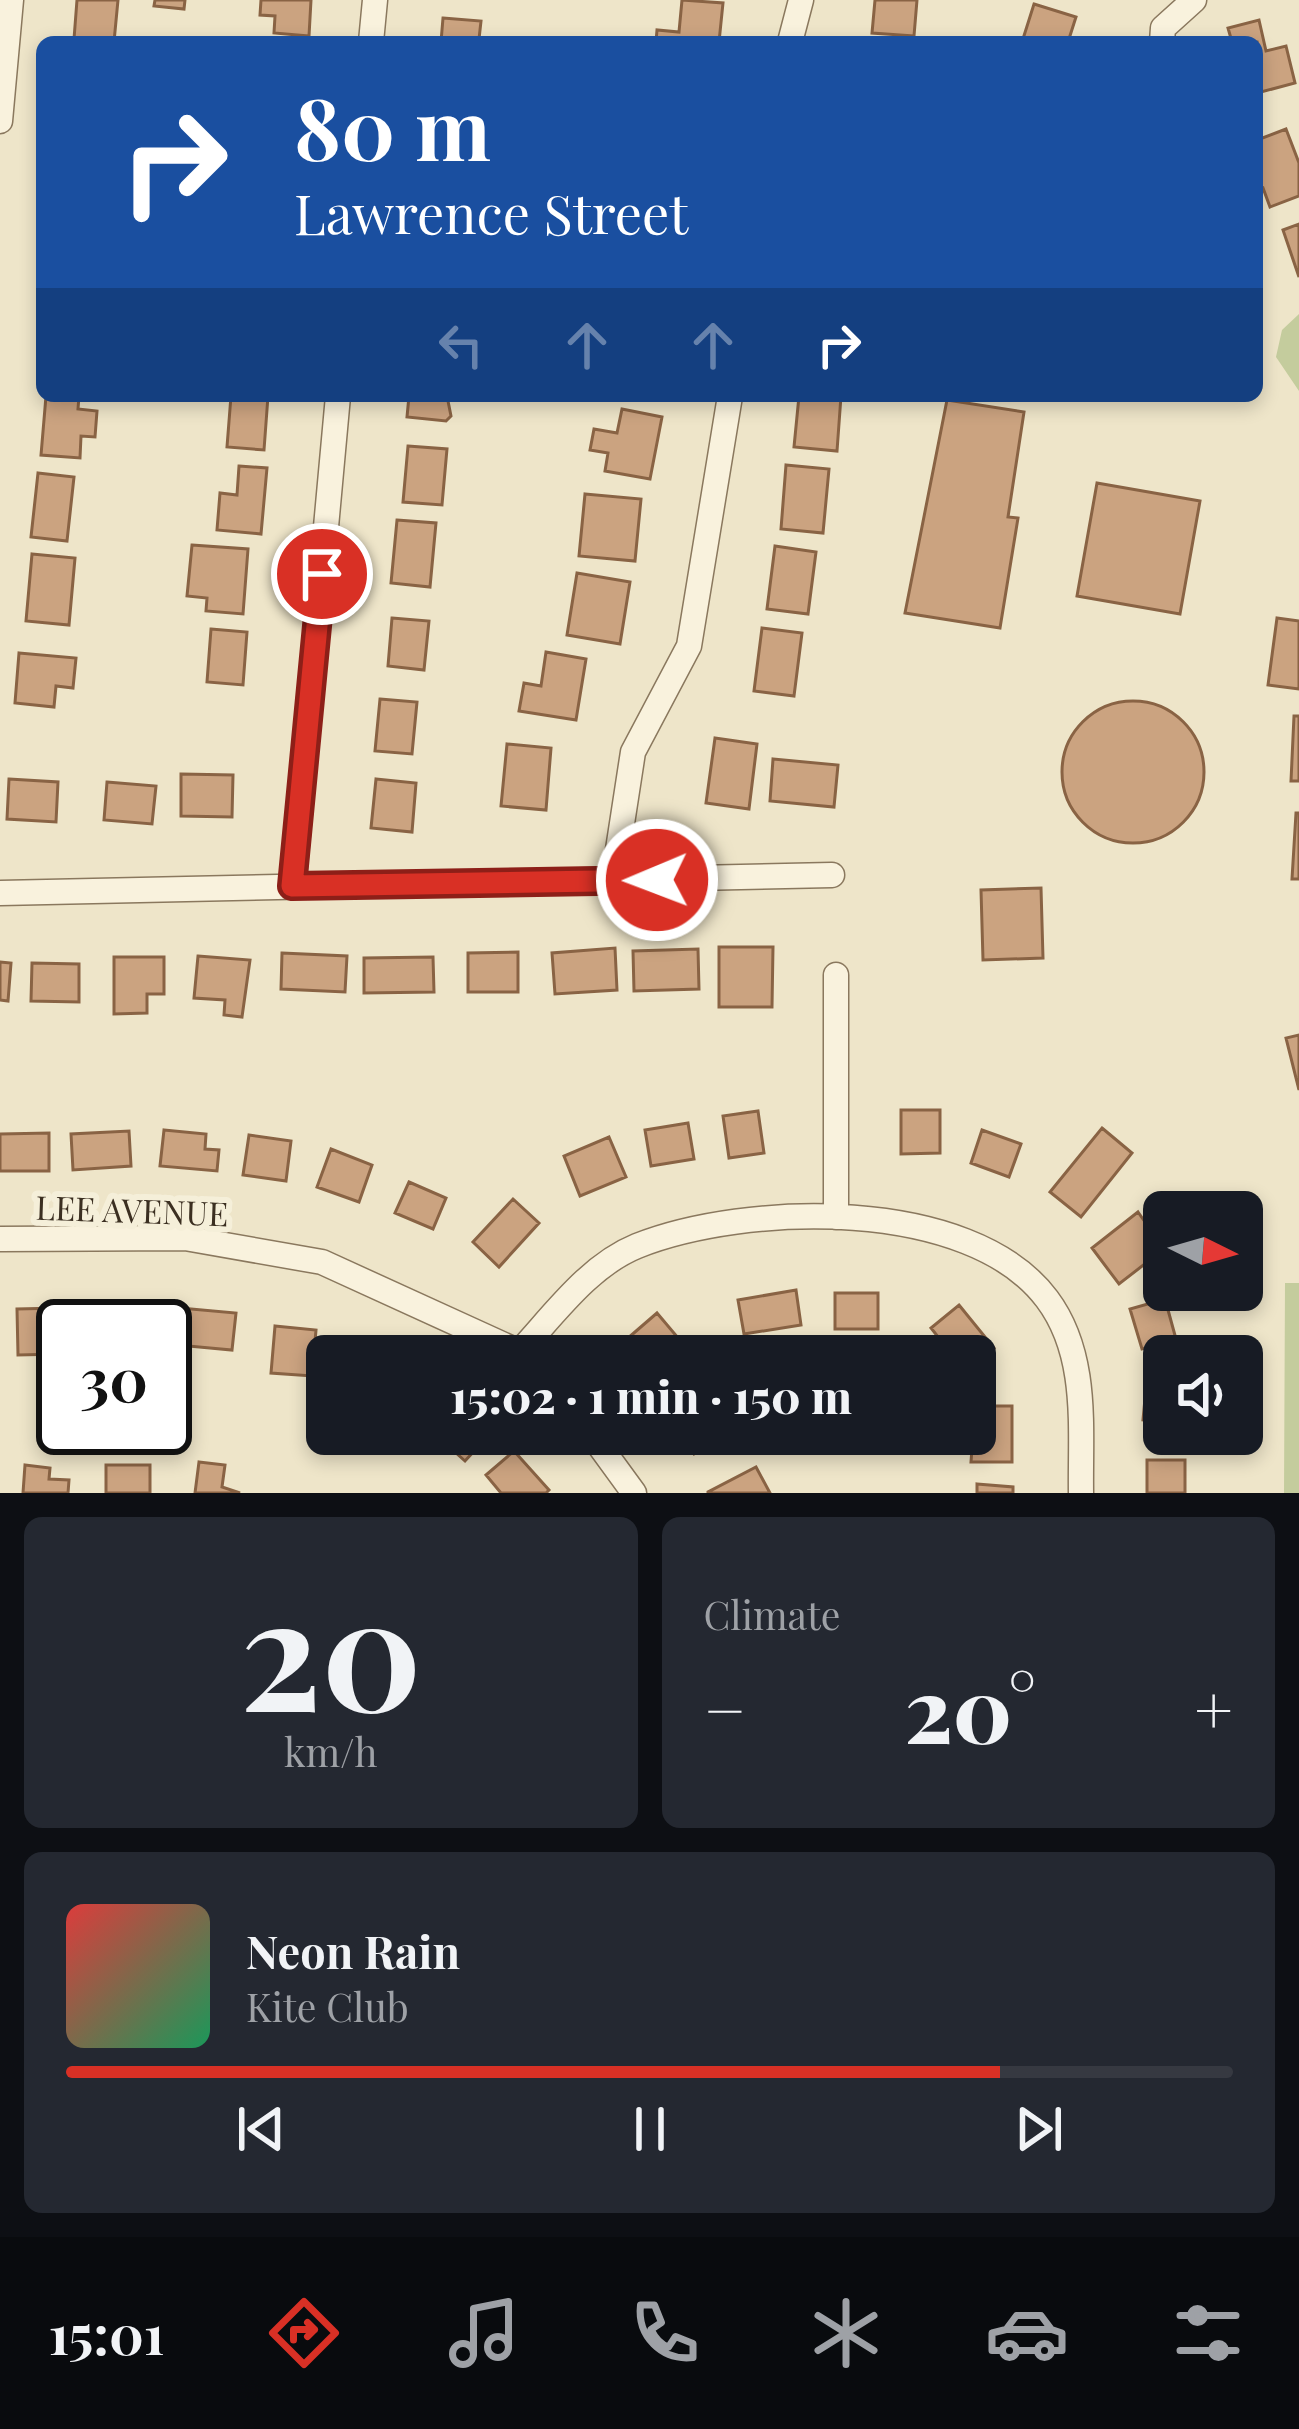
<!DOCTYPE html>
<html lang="en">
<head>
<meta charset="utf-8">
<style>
  body { margin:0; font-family:"Playfair Display",serif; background:#242831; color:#f1f3f6; height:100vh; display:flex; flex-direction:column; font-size:45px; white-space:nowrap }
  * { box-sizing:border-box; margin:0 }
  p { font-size:39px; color:#9ea1a6 }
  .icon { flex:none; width:66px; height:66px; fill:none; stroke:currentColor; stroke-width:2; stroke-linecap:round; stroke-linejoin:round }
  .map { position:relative; height:1493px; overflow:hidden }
  .sheet { display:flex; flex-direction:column; gap:24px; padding:24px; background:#0d0f14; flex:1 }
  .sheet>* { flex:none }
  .guide { position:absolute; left:36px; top:36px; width:1227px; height:366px; border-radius:18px; box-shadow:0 6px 18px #0003; background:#1a4fa0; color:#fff; overflow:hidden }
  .needle { width:78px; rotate:95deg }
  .tools { position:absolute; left:1143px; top:1191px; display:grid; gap:24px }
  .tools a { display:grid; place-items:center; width:120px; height:120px; border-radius:18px; background:#171b24; box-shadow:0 6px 18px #0003; font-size:60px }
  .speed { position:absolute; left:36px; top:1299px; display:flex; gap:24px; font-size:60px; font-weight:700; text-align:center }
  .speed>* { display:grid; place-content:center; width:156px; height:156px; border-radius:50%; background:#171b24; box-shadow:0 6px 18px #0003; line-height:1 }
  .speed .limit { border:6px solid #111; border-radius:18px; background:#fff; color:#111 }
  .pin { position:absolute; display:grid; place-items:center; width:102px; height:102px; color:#fff; margin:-51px; border:6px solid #fff; border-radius:50%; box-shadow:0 3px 12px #0007 }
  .me { position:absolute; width:132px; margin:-66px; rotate:269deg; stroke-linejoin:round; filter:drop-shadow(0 0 9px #0008) }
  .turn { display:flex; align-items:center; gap:42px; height:252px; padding:0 60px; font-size:54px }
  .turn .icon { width:156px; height:156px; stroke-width:2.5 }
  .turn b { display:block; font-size:84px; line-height:102px }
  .lanes { display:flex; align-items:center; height:114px; padding:0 60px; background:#0003; justify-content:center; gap:60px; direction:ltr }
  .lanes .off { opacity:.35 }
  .big { font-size:90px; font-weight:800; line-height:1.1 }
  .sheet .card { flex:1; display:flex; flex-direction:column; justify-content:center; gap:18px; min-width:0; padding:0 42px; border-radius:18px; background:#242831 }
  .sheet .dial { align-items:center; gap:0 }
  .dial b { font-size:156px; line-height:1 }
  .song { display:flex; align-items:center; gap:36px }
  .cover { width:144px; height:144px; border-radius:18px; background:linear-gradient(135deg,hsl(0 70% 55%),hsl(150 70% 35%)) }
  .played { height:12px; border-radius:6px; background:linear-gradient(90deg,#d93025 80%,#363941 80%) }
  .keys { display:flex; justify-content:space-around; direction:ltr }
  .heat { display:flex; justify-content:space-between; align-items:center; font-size:66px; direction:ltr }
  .sheet .tiles { flex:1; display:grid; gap:24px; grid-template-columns:1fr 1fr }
  .card:last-child { grid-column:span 2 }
  .trip { position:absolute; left:306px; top:1335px; width:690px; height:120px; border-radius:18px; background:#171b24; box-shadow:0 6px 18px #0003; font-weight:800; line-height:120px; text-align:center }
  .tab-bar { display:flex; height:192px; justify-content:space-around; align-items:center; background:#090b0e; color:#9ea1a6 }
  .tab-bar .icon { width:84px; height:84px }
  .tab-bar .selected { color:#d93025 }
  .tab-bar b { font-size:54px; color:#f1f3f6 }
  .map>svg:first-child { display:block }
  .green { fill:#c4cc9d }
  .building { fill:#cba380; stroke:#896344; stroke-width:3 }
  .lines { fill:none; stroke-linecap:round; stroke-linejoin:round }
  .minor-casing { stroke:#8a785e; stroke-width:27 }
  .minor { stroke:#f9f2dd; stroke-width:24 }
  .route-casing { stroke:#8d1f18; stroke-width:30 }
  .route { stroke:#d93025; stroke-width:21 }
  .labels { text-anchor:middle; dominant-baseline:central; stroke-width:12; stroke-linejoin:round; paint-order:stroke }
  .street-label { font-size:33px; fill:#3b2f21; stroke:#f5efd9 }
</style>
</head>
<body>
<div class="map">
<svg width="1299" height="1493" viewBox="0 0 1299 1493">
  <rect width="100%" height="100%" fill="#eee5c9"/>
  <path class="green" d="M1299,314v77l-23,-34 6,-27z
    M1285,1283h14v210h-15z"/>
  <path class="building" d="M77,0h41l-4,42 -40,-3z
    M155,0h30l-1,9 -30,-3z
    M261,0h50l-2,36 -35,-3 1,-17 -15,-1z
    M682,0l41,3 -4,39h-63l1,-12 22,2z
    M875,0h42l-3,36 -42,-3z
    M1034,4l42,13 -8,25h-46z
    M443,18l38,3 -2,18 16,3h-54z
    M1259,20l7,31 20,-5 9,37 -38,10v-51h-25l-4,-14z
    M1286,129l13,34v33l-29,11 -7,-19 -6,2v-50z
    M1299,224v53l-16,-47z
    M46,396h33l-1,13 19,2 -2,26 -14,-1 -1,22 -39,-3z
    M231,396h37l-4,54 -37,-3z
    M409,396h38l4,20 -5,5 -39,-4z
    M799,396h42l-4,55 -43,-4z
    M947,400l77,12 -16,105 10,1 -18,110 -95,-15z
    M622,409l40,8 -12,62 -45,-8 3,-18 -18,-3 4,-21 23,4z
    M408,446l39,3 -5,56 -39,-3z
    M786,465l43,4 -6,64 -42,-4z
    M239,466l28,2 -6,66 -44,-4 3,-37 17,2z
    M38,473l36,4 -7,64 -36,-4z
    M1097,483l103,18 -20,113 -103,-18z
    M585,494l56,5 -6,62 -56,-5z
    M397,520l39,3 -6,64 -39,-4z
    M192,545l56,4 -5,65 -37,-3 1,-13 -20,-2z
    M775,546l41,6 -8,62 -41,-5z
    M32,554l43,4 -6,67 -43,-4z
    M577,573l53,9 -10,62 -53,-9z
    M392,618l37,3 -5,49 -36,-4z
    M1277,618l22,3v68l-31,-4z
    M762,628l40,5 -8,63 -40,-5z
    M211,629l36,3 -4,53 -36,-3z
    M546,652l40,7 -10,61 -57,-9 5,-28 17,3z
    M19,653l57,5 -3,30 -17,-2 -2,21 -39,-4z
    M380,699l37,3 -5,52 -37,-3z
    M1062 772a71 71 0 1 1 142 0a71 71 0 1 1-142 0Z
    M1294,716h5v65h-8z
    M715,738l42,6 -8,65 -43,-6z
    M507,744l44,4 -5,62 -45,-4z
    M773,759l65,6 -4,42 -64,-6z
    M181,774l52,1 -1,42 -51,-1z
    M9,779l49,3 -2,40 -49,-3z
    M376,779l40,4 -4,49 -41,-4z
    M107,782l49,4 -4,38 -48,-4z
    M1296,813h3v66h-7z
    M1041,888l2,70 -60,2 -2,-70z
    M719,947h54l-1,60h-53z
    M615,948l2,42 -62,4 -3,-41z
    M698,949l1,40 -65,2 -1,-40z
    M518,952v40h-50v-39z
    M282,953l65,3 -2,36 -64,-3z
    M198,956l52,4 -8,57 -18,-2 1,-15 -31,-2z
    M114,957h50v37h-17v19l-33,1z
    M433,957l1,35 -70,1v-35z
    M0,962l11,1 -3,38 -8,-1z
    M32,963l47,1v38l-48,-1z
    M1299,1035v55l-13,-52z
    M901,1110h39v43l-39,1z
    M758,1111l6,42 -35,5 -6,-42z
    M688,1123l6,36 -43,7 -6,-36z
    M1102,1128l30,25 -51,64 -31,-25z
    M164,1130l42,4 -1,15 14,1 -2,21 -57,-5z
    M982,1130l39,14 -12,33 -38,-14z
    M129,1131l2,35 -58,4 -2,-36z
    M49,1133v38h-49v-37z
    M249,1135l42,6 -5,40 -43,-6z
    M609,1137l17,40 -46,19 -16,-40z
    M331,1149l41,16 -13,37 -42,-15z
    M409,1182l37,16 -13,31 -38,-16z
    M513,1199l26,24 -40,44 -26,-25z
    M1138,1212l26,37 -45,35 -27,-36z
    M796,1290l5,35 -57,9 -6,-34z
    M835,1293h43v36h-43z
    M1165,1299l11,40 -34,10 -12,-40z
    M959,1305l35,43 -19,16v-8h-22l-22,-28z
    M103,1306l44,4 -2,16h-43z
    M60,1308l1,46 -43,1 -1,-46z
    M180,1308l56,5 -4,37 -55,-5z
    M657,1313l22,26 -19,17h-43l-4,-5z
    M275,1326l41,4 -4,46 -41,-3z
    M354,1348l35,8h-37z
    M1147,1377l17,1v44l-21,-2z
    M975,1406h37v56h-41z
    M435,1434h53l1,1 -24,26z
    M679,1434h41l-26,20z
    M514,1451l35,39 -3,3h-45l-15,-18z
    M1147,1460h38v33h-38z
    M199,1462l26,3 -3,22 18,6h-45z
    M25,1465l25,3 -1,11 20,1 -1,13h-45z
    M106,1465h44v28h-44z
    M756,1467l14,26h-62v-1z
    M977,1484l36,3v6h-36z"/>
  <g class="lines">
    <defs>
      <path id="minor" d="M371,42l4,-42
        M790,42l11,-42
        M1162,42l1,-14 31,-28
        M0,121l11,-121
        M613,882l20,-130 56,-106 41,-250
        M293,887l45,-491
        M0,893l832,-18
        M836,1217v-242
        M0,1239l185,-1 137,24 206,94
        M522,1349c33,-36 68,-84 115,-103 108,-43 333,-50 410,53 42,56 33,129 34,194
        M591,1434l43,59"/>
    </defs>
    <use href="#minor" class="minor-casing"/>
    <use href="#minor" class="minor"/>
  </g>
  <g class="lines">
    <defs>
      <path id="route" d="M322,574l-30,312 365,-6"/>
    </defs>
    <use href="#route" class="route-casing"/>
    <use href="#route" class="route"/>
  </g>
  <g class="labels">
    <g class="street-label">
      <text transform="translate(132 1209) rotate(2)">LEE AVENUE</text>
    </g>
  </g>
</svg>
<div class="tools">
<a><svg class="needle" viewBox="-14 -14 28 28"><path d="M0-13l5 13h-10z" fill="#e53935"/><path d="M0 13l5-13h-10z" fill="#9ea1a6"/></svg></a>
<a><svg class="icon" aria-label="sound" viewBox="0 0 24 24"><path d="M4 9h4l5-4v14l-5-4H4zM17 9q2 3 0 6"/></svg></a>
</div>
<div class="speed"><div class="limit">30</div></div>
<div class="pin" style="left:322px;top:574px;background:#d93025"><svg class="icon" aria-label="arrive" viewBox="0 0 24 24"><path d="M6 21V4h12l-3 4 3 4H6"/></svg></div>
<svg class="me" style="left:657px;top:880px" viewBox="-20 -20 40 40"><circle r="17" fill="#d93025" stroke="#fff" stroke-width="3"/><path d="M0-11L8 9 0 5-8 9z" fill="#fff"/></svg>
<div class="trip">15:02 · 1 min · 150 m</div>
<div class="guide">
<div class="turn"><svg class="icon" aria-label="right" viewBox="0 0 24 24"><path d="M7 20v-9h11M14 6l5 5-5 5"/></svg><div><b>80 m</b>Lawrence Street</div></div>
<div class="lanes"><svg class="icon off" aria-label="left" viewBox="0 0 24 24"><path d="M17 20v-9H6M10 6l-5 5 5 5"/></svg><svg class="icon off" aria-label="ahead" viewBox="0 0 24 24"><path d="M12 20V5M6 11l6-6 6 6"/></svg><svg class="icon off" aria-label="ahead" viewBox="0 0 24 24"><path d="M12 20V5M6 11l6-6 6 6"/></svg><svg class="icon" aria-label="right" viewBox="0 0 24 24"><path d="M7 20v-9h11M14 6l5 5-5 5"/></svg></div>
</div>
</div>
<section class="sheet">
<div class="tiles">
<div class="card dial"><b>20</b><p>km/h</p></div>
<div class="card"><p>Climate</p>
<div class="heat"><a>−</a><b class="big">20°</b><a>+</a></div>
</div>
<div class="card">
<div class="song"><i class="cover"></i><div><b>Neon Rain</b><p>Kite Club</p></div></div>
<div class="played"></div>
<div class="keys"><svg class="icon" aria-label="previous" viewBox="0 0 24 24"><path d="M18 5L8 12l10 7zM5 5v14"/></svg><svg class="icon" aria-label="pause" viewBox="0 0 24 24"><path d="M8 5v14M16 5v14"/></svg><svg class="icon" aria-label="next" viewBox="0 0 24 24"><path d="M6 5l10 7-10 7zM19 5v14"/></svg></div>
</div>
</div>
</section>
<nav class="tab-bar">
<b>15:01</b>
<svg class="icon selected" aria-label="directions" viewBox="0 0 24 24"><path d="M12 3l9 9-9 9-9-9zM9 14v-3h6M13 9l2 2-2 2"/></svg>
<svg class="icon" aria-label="music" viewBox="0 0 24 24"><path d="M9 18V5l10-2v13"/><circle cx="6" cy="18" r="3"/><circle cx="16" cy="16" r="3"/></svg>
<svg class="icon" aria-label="phone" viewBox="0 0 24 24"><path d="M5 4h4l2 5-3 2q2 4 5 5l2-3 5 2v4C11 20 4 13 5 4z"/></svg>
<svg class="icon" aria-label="climate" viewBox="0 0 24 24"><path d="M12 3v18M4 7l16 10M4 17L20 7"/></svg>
<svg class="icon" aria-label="car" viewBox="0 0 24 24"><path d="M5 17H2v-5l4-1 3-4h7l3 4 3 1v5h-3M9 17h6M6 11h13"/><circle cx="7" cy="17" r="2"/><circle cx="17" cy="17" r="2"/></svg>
<svg class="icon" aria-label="filters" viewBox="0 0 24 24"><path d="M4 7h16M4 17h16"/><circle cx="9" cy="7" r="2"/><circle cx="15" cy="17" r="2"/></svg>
</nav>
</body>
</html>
